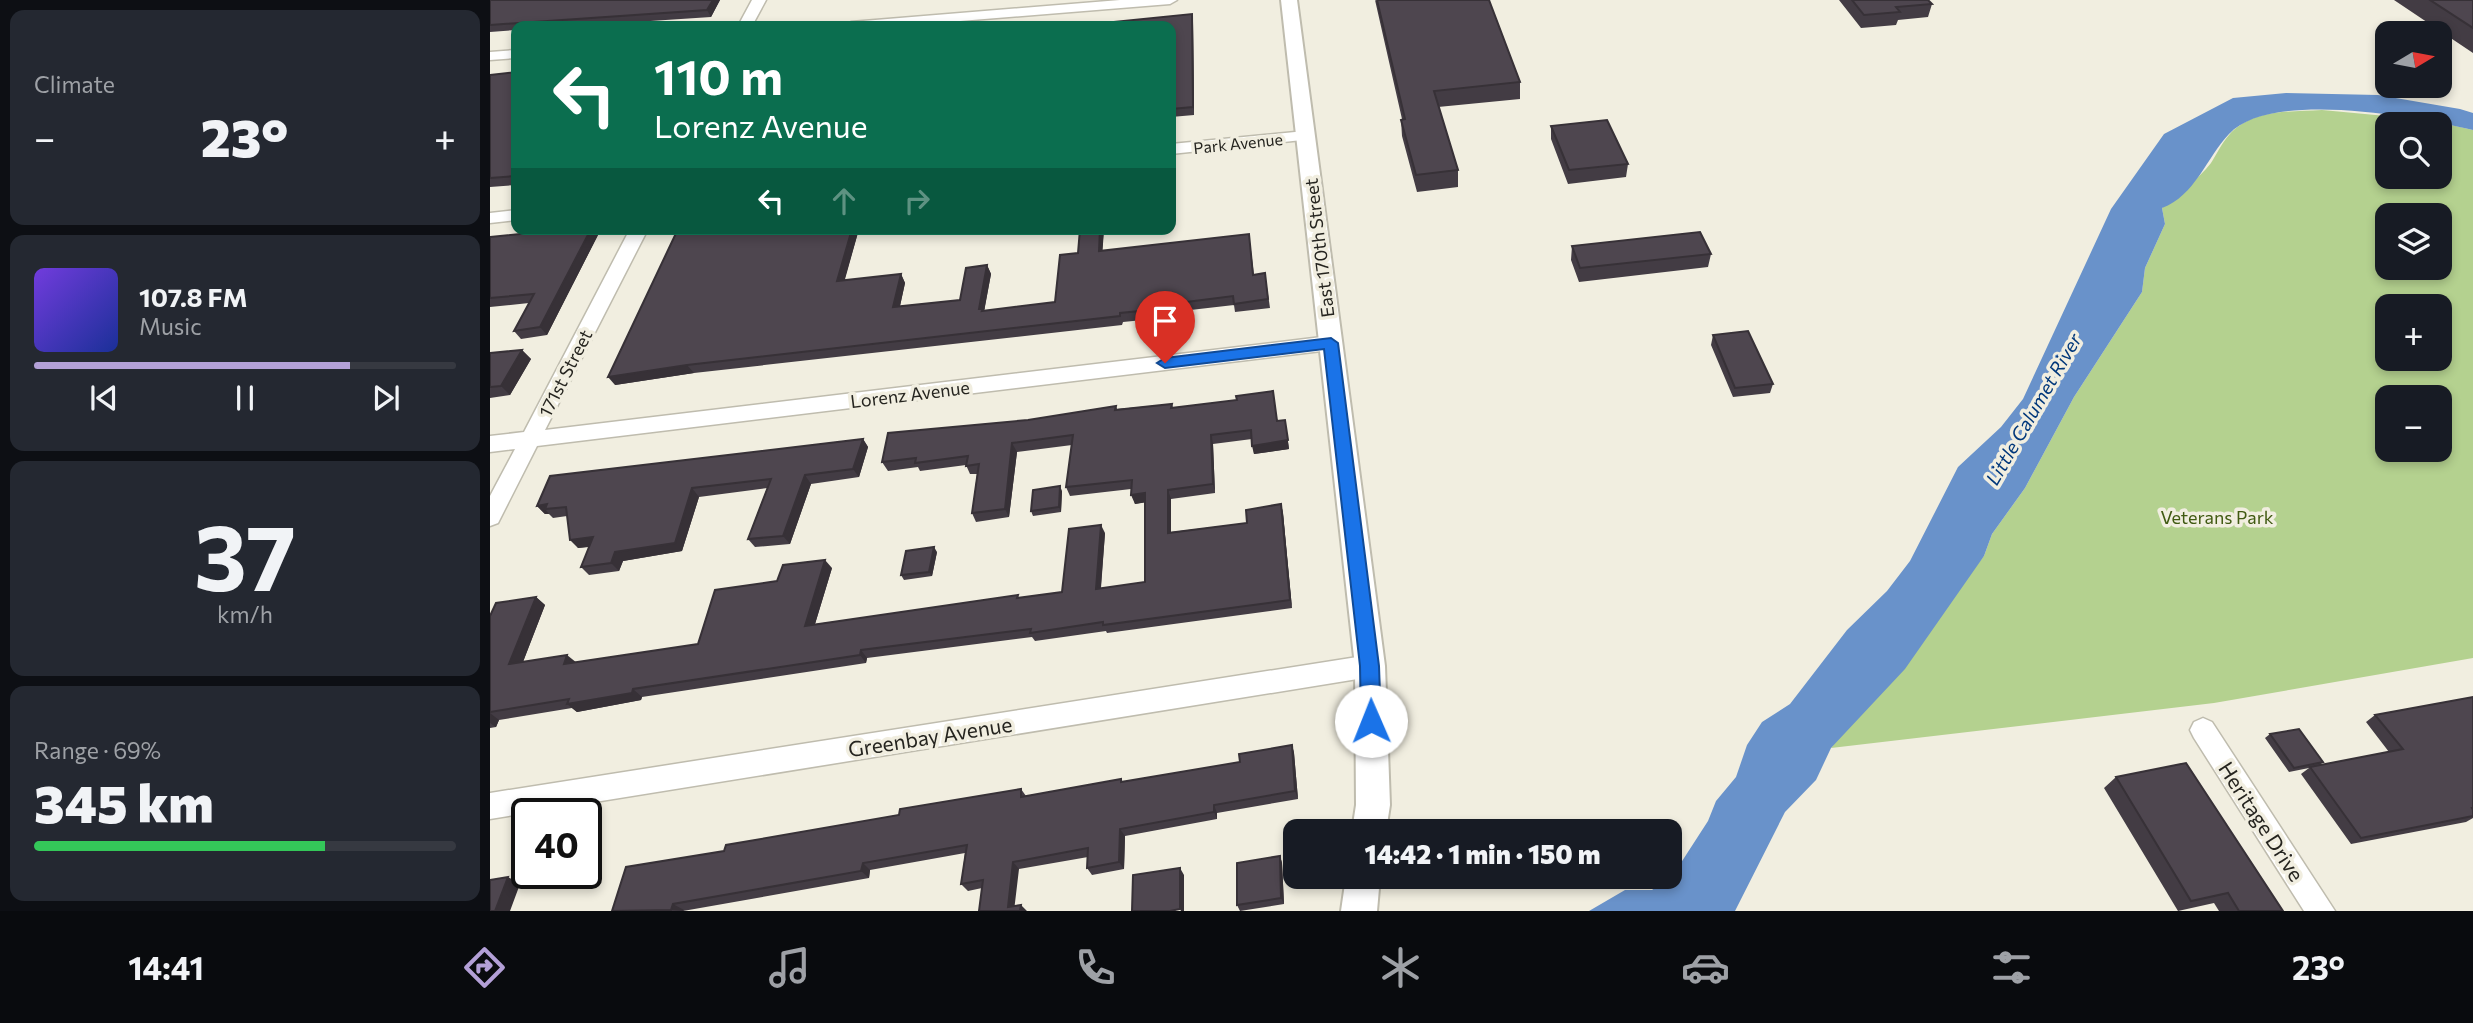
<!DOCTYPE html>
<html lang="en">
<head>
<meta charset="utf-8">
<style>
  body { margin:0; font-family:Commissioner,sans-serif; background:#242831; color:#f1f3f6; height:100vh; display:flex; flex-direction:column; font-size:26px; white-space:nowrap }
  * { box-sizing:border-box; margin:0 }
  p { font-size:23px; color:#9ea1a6 }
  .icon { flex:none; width:38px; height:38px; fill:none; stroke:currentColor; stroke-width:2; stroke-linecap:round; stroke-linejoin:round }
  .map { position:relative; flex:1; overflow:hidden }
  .drawer { display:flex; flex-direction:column; gap:10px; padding:10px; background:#0d0f14; width:490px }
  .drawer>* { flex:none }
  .hud { position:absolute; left:21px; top:21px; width:665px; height:214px; border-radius:14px; box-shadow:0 4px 10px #0003; background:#0b6e4f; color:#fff; overflow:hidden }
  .needle { width:46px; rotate:80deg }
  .controls { position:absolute; left:1885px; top:21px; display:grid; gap:14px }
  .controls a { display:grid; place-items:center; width:77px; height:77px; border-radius:14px; background:#171b24; box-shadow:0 4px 10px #0003; font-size:35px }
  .speed { position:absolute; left:21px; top:798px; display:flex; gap:14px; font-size:35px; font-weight:700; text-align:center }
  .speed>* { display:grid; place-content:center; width:91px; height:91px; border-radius:50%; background:#171b24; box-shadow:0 4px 10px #0003; line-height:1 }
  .speed .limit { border:4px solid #111; border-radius:10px; background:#fff; color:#111 }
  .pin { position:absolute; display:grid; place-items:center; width:60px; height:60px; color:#fff; margin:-72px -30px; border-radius:50% 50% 50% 0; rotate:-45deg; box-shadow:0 0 7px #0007 }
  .pin .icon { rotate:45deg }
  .me { position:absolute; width:77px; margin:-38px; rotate:359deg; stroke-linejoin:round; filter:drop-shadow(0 0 5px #0008) }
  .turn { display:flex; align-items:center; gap:24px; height:147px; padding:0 28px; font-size:32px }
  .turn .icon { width:91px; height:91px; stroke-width:2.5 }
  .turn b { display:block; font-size:49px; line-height:60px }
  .lanes { display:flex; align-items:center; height:66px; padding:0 28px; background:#0003; justify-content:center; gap:35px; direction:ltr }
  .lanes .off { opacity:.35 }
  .big { font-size:52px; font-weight:800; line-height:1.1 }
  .drawer .tile { flex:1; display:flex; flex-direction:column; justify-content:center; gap:10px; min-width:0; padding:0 24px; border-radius:14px; background:#242831 }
  .drawer .dial { align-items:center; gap:0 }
  .dial b { font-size:91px; line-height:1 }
  .song { display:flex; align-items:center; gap:21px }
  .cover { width:84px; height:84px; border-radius:10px; background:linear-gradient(135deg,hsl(260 70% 55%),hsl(230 70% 35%)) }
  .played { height:7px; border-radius:4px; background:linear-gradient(90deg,#b3a0d7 75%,#363941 75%) }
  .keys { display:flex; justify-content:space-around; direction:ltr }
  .heat { display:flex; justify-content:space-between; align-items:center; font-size:38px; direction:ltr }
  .charge { height:10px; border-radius:5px; background:linear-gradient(90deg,#34c759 69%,#363941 0) }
  .trip { position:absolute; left:793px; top:819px; width:399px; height:70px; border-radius:14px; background:#171b24; box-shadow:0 4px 10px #0003; font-weight:800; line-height:70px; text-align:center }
  .dock { display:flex; height:112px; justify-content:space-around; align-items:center; background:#090b0e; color:#9ea1a6 }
  .dock .icon { width:49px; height:49px }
  .dock .current { color:#b3a0d7 }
  .dock b { font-size:32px; color:#f1f3f6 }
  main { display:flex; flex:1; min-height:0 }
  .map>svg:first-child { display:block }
  .green { fill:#b4d18f; fill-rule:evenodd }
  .water { fill:#6992ca }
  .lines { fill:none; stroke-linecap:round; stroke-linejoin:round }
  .minor-casing { stroke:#bfbcae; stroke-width:3 }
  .tertiary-casing { stroke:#bfbcae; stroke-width:4 }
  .minor { fill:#fff; fill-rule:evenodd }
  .tertiary { fill:#fff; fill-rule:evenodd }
  .wall { fill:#433c44 }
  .shaded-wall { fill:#373137 }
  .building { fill:#4e464f; stroke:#373137; stroke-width:2 }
  .route { fill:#1a73e8; stroke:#114b97; stroke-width:2 }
  .labels { text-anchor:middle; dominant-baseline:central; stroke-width:7; stroke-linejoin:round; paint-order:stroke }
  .far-street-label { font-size:16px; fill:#25241f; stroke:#f1eee0 }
  .street-label { font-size:18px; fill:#25241f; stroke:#f1eee0 }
  .park-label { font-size:18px; fill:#405a12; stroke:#f1eee0 }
  .water-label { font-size:19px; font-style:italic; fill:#00377a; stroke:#f1eee0 }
  .near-street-label { font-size:21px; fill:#25241f; stroke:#f1eee0 }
</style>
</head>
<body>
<main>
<section class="drawer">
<div class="tile"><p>Climate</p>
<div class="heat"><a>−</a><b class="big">23°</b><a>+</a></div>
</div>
<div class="tile">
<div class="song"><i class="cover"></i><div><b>107.8 FM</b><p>Music</p></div></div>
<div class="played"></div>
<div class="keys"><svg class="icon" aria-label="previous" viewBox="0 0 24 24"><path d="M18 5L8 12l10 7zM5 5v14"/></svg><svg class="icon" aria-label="pause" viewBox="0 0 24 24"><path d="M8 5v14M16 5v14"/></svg><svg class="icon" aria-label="next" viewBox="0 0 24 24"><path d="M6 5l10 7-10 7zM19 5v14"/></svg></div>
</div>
<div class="tile dial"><b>37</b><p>km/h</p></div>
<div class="tile"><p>Range · 69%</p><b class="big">345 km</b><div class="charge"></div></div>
</section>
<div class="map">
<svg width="1983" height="911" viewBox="0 0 1983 911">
  <rect width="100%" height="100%" fill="#f1eee0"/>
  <path class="green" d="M1832,110l107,10 44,10v528l-259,45 -383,45 153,-192 8,-22 33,-46 49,-91 68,-105 3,-24 20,-44 -3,-16c15,-14 36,-28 49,-45 6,-9 10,-19 18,-28 23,-26 60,-23 93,-25zM1897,124h53v53h-53zM1897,215h53v53h-53zM1897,306h53v53h-53zM1897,397h53v53h-53z"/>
  <path class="water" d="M1796,93l92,2 82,14 13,4v17c-55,-13 -202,-41 -244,4 -22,23 -34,62 -67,74l3,16 -20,44 -3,24 -68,105 -49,91 -33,46 -8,22 -79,113 -74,79 -15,32 -31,32 -50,99h-146l36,-21h27l23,-18 33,-51 8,-20 20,-24 11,-32 15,-23 28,-18 57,-74 40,-39 23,-30 48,-94 43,-40 22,-28 88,-190 53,-75 69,-36z"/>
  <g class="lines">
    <defs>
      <path id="minor" d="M262,0h14l-14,26h-14z
        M630,0h57l-7,4 -271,22h-55l7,-4z
        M26,50v8l-26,2v-8z
        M815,131l8,5 -2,3 -140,15v-10z
        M26,210v10l-26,3v-10z
        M140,229h18l-103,201 785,-94 7,2 3,5 -3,5 -7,2 -793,96 -39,77 -8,3v-30l25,-47 -25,3v-16l34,-4z
        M880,655l9,3 3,8 -3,8 -9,3 -880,142v-26z
        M1713,718l9,4 123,189h-31l-110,-173 -4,-8 4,-8z"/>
      <path id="tertiary" d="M791,0h16l88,666 5,139 -4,26h-34l4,-26 -1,-139z
        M856,877h34l-3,34h-36z"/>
    </defs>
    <use href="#minor" class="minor-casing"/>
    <use href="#tertiary" class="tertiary-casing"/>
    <use href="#minor" class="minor"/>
    <use href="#tertiary" class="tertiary"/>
  </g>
  <path class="wall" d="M0,0h230l-9,17 -136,9h-59v4l-26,2z
    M885,0l145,82v17l-82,8 20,63v17l-41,5 -15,-56 -1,-16 1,-1z
    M1349,0h89l4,4 -4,13 -30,3 -2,5 -35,3z
    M1904,0h79v53z
    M703,22l1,93 -23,2v-91z
    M26,72v113l-26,2v-112z
    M1061,126l77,38 -2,13 -58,7 -17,-45z
    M79,229h25l4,6 -51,100 -26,4 -7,-8 15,-28 -39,4v-70z
    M188,229h181l-15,52 57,-7 4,9 -5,23 60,-6 27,-35 4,9 -7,37 71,-9 23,-49 26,-24 -2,22 147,-17 5,41 11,-2 5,35 -35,4 -1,-7 -61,7v5l-50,5 -1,3 -428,48 -79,12z
    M1082,246l139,8 -3,13 -129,15 -8,-22z
    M1223,335l60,49 -3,9 -37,4 -22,-52z
    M32,350l9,9 -21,36 -20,3v-45z
    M783,391l4,30 8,-1 4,29 -35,5 -2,-15 -39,5 2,49 -44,6v33l76,-9 34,-19 2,9 9,95 -185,25 -1,-2 -71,10 -3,-4 -165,21 -1,5 -224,34 -1,3 -64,12 -5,-4 -73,12 -3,7 -6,1v-112l46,-19 9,8 -22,57 53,1 122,-19 79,-63 55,-13 -17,56 247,-32 43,-59 -4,55 44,-6v-80l-10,2 -4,-15 -61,7 -4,-9 6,-42 -55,7 -8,65 -33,5 -4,-9 5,-39h-7l-4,-9 -46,6 -2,-4 -30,4 -6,-9 146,-42 88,-14 1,3 55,-5 1,4 64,-8z
    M373,439l5,8 -9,30 -48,7 -21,60 -35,3 -7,-8 19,-51 -68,9 -17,54 -59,10 -4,10 -30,4 -8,-8 8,-20 -11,1 -11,-32 -14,2 -4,-4h-4l-8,-8z
    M572,491l-1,21 -28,4 -2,-5z
    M447,552l-5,24 -28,4 -3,-5z
    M1983,697v121l-7,4 -115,22 -50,-70 8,-6 -20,4 -24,-34 5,-4 53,28 -4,4 70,-14 -23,-30 9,-7z
    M802,745l2,8 4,46 -81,14v6l-92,17 -1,33 -32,6 -5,-7 1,-11 -69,12 -40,42 3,-23 -14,3 -7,-7 4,-31 -95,17 -1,8 -186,33h-71l112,-60 297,-62 5,7 95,-17 2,3 117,-20z
    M1626,777l167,134h-64l-5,-8 -36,8 -74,-123z
    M790,856l2,7 2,41 -44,7 -3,-6z"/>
  <path class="shaded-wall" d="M223,0h7l-9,17 -4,-7z
    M702,14l1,8 1,93 -1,-8z
    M101,229h3l4,6 -51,100 -7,-8z
    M362,229h7l-17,61 -5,-9z
    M610,229h4l-2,30 -3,-8z
    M497,265l4,9 -7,38 -5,-3z
    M411,274l4,9 -7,32 -5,-8z
    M32,350l9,9 -21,36 -9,-9z
    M197,365l7,8 -79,12 -7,-8z
    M795,420l4,29 -35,5 -2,-8z
    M721,435l2,9 2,49 -2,-9z
    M373,439l5,8 -9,30 -6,-8z
    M522,443l5,9 -8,65 -4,-8z
    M315,475l6,9 -21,60 -7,-8z
    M570,486l2,5 -1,21 -2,-5z
    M202,488l7,9 -17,54 -59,10 -4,10 -8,-8 4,-11z
    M678,490l3,9v42l-3,-8z
    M655,493l3,9 -13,2 -4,-9z
    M57,504l-2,5 4,5h-4l-8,-8z
    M791,504l2,9 9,95 -2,-8z
    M611,525l4,8 -5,64 -4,-8z
    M103,537l9,8 -24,3 -8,-8z
    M444,547l3,5 -5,24 -3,-4z
    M335,560l7,8 -20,66 -7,-8z
    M46,597l9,8 -26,67 -10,-8z
    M371,650l6,8 -1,5 -6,-8z
    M77,655l10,8 -13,1z
    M143,689l9,8 -1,3 -64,12 -10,-8z
    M0,713l9,7 -3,7 -6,-4z
    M802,745l2,8 4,46 -3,-8z
    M724,805l3,8v6l-3,-7z
    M630,829l5,7 -1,33 -5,-7z
    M790,856l2,7 2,41 -3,-6z
    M523,862l6,7 -5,42 -6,-4z
    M373,863l7,7 -1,8 -8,-7z
    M690,868l4,7v36h-3l-1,-2z
    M18,877l12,7 -10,27h-15z
    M183,904l11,6 -1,1 -12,-1z
    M531,905l6,6h-7z"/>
  <path class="building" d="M0,0h223l-6,10 -217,15z
    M887,0h112l31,82 -86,9 24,79 -42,5 -15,-55 4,-1z
    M1362,0h76l4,4 -36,3 4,5 -36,3z
    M1940,0h43v28z
    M702,14l1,93 -22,2v-83h-97z
    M26,72v104l-26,2v-103z
    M1117,120l21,44 -59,6 -18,-44z
    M79,229h22l-51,98 -26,4 20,-37 -44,4v-61z
    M188,229h174l-15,52 64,-7 -8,33 67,-7 6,-32 21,-3 -8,44h4l-1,2 73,-9 5,-47 18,-2 2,-24h20l-1,22 150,-17 4,41 12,-2 3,26 -34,5 -1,-8 -62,8v4l-51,5v3l-433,49 -79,12z
    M1210,232l11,22 -131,14 -8,-22z
    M1258,331l25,53 -38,4 -22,-53z
    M32,350l-21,36 -11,1v-34z
    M783,391l4,30 8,-1 3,20 -36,6 -1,-16 -40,5 2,49 -45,6v43l79,-10 -1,-13 35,-6 9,96 -187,25v-3l-73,11 1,-4 -170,21 -1,5 -227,34 -1,4 -65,11 2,-5 -79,13v-96l6,-13 40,-6 -27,67 58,-9 -3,9 134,-20 17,-54 62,-9 6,-16 42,-5 -20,66 213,-31 -1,3 45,-6 7,-63 32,-4 -5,64 49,-7v-89l-14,2 1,-15 -66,7 7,-52 -61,8 -7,66 -33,4 7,-49 -13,2 2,-10 -53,7 1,-5 -34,4 6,-29 140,-13 88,-14 -1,4 57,-6 -1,4 66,-8 -1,-4z
    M373,439l-10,30 -48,6 -22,61 -35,3 23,-60 -79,9 -17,55 -60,9 -4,11 -30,4 12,-30 -23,3 -4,-33 -21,2 2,-5 -10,2 13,-30z
    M570,486l-1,21 -28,4 2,-21z
    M444,547l-5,25 -28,3 5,-24z
    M1983,697v111h-1l1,2v6l-112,22 -51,-71 93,-18 -28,-34z
    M1809,729l24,33 -29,6 -24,-34z
    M802,745l3,46 -81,14v7l-94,17 -1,33 -32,6 1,-20 -75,14 -5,45 13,-2 -1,6h-41l4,-31 -22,4 6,-39 -104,18 -2,8 -188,33 -2,6 -59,1 14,-44 98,-16 2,-6 173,-30 1,-6 121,-20v8l100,-18v3l119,-20 -1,-8z
    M1696,763l97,148h-44l-11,-18 -37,8 -75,-124z
    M790,856l1,42 -44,7v-42z
    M690,868v41l-10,2h-38l1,-36z
    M18,877l-13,34h-5v-31z"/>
  <path class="route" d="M841,338l7,5 41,323 2,55 -3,6 -7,3 -7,-3 -3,-6 -1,-55 -36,-317 -159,19 -8,-5 8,-5z"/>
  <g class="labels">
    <g class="far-street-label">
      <text transform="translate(748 143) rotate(-6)">Park Avenue</text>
    </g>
    <g class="street-label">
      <text transform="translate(829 248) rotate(-97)">East 170th Street</text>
      <text transform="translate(75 373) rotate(-63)">171st Street</text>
      <text transform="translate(420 394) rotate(-7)">Lorenz Avenue</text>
    </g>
    <g class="park-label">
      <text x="1727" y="517">Veterans Park</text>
    </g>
    <g class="water-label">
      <text transform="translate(1543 409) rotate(-60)">Little Calumet River</text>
    </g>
    <g class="near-street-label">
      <text transform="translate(440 736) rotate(-9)">Greenbay Avenue</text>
      <text transform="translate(1772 821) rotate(57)">Heritage Drive</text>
    </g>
  </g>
</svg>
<div class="controls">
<a><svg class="needle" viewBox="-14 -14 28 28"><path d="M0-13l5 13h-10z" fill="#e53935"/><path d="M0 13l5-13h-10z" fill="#9ea1a6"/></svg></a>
<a><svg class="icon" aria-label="search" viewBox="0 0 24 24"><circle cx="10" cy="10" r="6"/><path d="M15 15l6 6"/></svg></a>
<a><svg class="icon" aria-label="layers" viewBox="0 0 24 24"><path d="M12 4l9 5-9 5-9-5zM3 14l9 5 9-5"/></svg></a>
<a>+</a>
<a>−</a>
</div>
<div class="speed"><div class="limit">40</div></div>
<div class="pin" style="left:675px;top:363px;background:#d93025"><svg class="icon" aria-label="arrive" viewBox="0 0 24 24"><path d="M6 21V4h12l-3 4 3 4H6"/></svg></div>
<svg class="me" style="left:881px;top:721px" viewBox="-20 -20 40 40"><circle r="19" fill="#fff"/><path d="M0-13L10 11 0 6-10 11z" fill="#1a73e8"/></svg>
<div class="trip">14:42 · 1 min · 150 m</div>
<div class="hud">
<div class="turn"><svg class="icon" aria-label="left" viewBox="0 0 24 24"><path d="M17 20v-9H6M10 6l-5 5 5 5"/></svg><div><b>110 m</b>Lorenz Avenue</div></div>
<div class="lanes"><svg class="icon" aria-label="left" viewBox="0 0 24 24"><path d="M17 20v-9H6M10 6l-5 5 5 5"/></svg><svg class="icon off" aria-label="ahead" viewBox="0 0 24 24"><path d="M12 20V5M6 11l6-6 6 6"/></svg><svg class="icon off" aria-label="right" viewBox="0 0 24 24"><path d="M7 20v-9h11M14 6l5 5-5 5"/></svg></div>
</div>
</div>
</main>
<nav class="dock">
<b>14:41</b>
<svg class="icon current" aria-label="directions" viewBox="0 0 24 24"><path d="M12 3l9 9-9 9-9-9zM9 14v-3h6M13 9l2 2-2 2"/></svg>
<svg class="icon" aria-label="music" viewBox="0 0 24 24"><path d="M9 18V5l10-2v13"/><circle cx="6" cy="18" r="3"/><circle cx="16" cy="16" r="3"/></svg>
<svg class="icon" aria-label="phone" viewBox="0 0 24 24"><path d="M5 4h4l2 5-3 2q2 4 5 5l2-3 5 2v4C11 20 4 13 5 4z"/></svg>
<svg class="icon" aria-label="climate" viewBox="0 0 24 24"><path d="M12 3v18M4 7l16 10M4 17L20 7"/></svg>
<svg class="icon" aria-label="car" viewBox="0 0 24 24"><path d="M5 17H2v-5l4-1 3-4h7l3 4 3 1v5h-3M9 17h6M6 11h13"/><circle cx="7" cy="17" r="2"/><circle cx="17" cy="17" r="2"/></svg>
<svg class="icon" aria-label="filters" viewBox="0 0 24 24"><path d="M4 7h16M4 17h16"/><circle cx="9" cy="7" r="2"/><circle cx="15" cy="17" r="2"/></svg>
<b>23°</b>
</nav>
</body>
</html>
